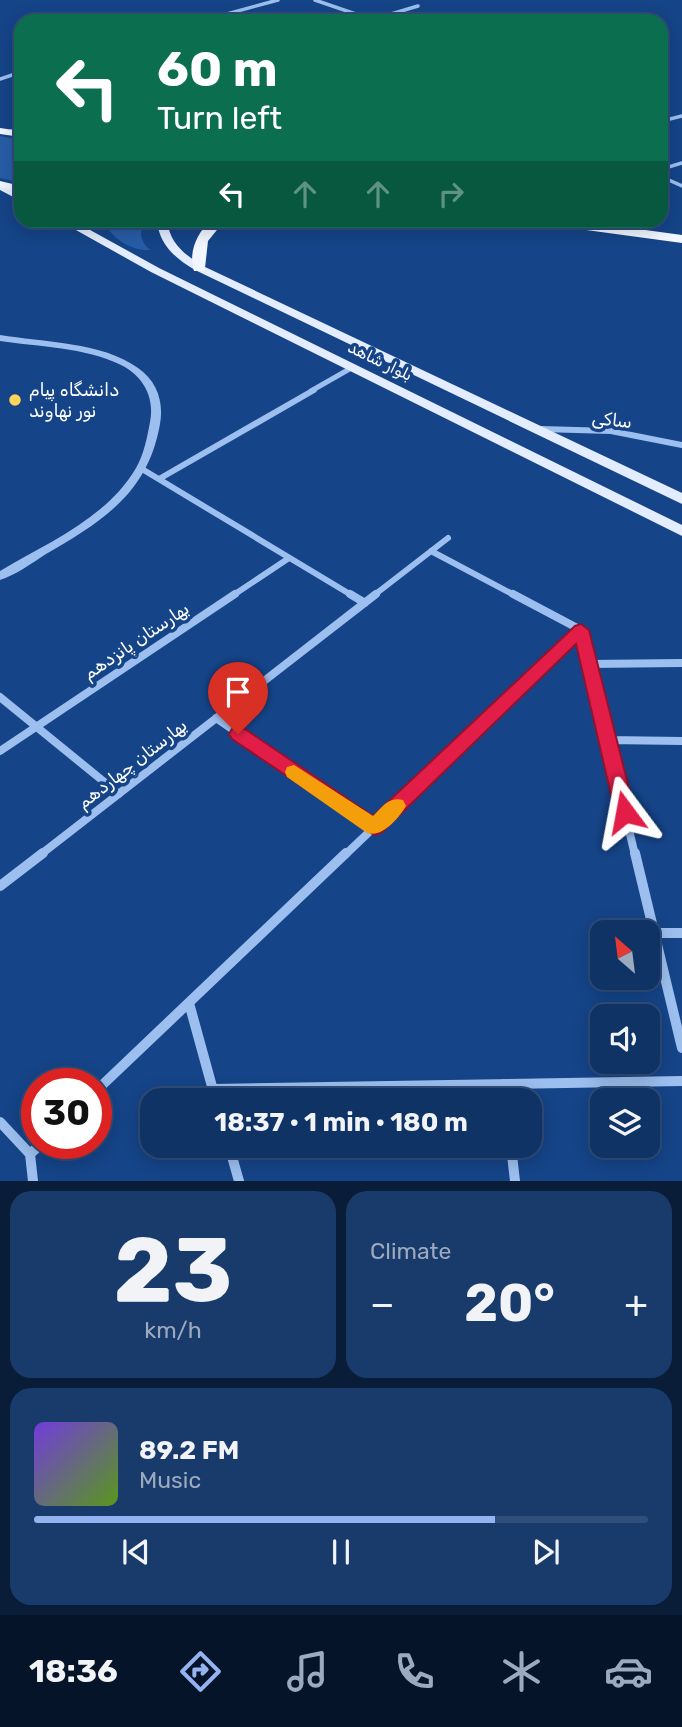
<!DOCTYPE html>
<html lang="en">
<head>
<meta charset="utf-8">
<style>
  body { margin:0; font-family:Rubik,Cairo,sans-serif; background:#193b6c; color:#f1f3f6; height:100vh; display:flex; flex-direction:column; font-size:26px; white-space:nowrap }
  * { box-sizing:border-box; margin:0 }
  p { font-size:23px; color:#9caabf }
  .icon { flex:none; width:38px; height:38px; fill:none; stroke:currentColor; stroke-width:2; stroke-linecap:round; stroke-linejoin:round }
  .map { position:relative; height:1181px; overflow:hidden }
  .side { display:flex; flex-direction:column; gap:10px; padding:10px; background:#091c38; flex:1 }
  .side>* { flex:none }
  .top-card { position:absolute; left:14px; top:14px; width:654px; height:214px; border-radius:21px; box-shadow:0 4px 18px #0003,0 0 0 2px #304e7a; background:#0b6e4f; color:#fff; overflow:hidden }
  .needle { width:46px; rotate:332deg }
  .controls { position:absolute; left:590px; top:920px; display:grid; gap:14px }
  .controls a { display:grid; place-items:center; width:70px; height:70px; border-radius:14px; background:#103366; box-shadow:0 4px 18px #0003,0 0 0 2px #304e7a; font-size:35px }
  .speed { position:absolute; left:21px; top:1068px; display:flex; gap:14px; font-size:35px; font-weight:700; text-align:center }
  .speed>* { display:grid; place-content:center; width:91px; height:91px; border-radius:50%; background:#103366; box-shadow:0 4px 18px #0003,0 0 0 2px #304e7a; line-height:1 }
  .speed .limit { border:10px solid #d22; background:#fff; color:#111 }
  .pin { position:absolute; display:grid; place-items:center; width:60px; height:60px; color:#fff; margin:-72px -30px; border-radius:50% 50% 50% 0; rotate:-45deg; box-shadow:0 0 7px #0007 }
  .pin .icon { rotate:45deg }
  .me { position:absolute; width:77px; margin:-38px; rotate:347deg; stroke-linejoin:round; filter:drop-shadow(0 0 5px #0008) }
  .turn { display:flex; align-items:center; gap:24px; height:147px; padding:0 28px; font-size:32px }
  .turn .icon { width:91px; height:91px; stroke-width:2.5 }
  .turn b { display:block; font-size:49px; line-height:60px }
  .lanes { display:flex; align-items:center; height:66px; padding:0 28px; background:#0003; justify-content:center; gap:35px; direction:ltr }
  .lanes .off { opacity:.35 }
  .big { font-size:52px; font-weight:700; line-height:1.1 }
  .side .card { flex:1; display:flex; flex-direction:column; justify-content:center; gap:10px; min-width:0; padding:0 24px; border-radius:21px; background:#193b6c }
  .side .dial { align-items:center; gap:0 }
  .dial b { font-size:91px; line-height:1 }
  .song { display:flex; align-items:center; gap:21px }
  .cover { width:84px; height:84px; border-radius:10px; background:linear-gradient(135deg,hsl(260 70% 55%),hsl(90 70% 35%)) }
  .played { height:7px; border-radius:4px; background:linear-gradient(90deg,#95b2f1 75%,#304e7a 75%) }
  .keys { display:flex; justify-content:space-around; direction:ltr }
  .heat { display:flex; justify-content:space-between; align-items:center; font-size:38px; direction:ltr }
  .side .tiles { flex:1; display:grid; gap:10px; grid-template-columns:1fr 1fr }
  .card:last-child { grid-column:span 2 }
  .trip { position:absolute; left:140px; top:1088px; width:402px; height:70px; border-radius:21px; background:#103366; box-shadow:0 4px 18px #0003,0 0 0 2px #304e7a; font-weight:700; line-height:70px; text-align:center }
  .tabs { display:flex; height:112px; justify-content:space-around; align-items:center; background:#061429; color:#9caabf }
  .tabs .icon { width:49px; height:49px }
  .tabs .current { color:#95b2f1 }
  .tabs b { font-size:32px; color:#f1f3f6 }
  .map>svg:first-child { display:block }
  .green { fill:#275da7 }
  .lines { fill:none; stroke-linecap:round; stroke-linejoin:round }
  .minor-far4 { stroke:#9cbfef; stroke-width:3.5 }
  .minor-far3 { stroke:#9cbfef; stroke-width:5 }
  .minor-far2 { stroke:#9cbfef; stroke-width:6 }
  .minor-far1 { stroke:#9cbfef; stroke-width:8 }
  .minor { stroke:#9cbfef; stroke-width:10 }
  .tertiary { fill:#9cbfef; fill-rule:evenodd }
  .primary { fill:#e3edff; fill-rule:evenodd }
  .trunk { fill:#f1f6ff; fill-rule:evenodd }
  .route { fill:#e11d48; stroke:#92132f; stroke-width:2 }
  .slow { fill:#f59e0b }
  .poi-dot { fill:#ffd459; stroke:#154488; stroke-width:2.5 }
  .labels { text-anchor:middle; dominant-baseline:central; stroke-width:7; stroke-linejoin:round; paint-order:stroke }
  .far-street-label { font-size:16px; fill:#fff; stroke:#154488 }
  .poi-label { font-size:18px; fill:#fff; stroke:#154488; text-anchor:start }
  .street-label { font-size:18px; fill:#fff; stroke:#154488 }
</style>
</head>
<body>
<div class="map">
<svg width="682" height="1181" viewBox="0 0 682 1181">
  <rect width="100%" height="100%" fill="#154488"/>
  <path class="green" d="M0,136l21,4v43l-21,-5z
    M103,221h41c-5,12 -4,20 6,29 -20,1 -38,-12 -47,-29z"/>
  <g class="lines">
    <path class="minor-far4" d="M315,0l61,21
      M233,14l47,7
      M371,20l47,-14
      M201,21l77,-21
      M0,79l21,-7
      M662,121l20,-5
      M10,132l11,-4
      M662,169l20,-6
      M662,177l20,9"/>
    <path class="minor-far3" d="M311,391l42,-24"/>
    <path class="minor-far2" d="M541,429l70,2 71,14
      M142,469l211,127
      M159,479l155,-89
      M431,551l85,45
      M232,596l57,-38
      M373,596l75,-58"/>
    <path class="minor-far1" d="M350,594l15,9
      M513,594l68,36
      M581,630l54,225
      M589,664l93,-1
      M0,697l119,97
      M216,718l158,109
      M608,740l74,1
      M0,751l235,-157
      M40,855l336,-261
      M345,855l236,-225"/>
    <path class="minor" d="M635,853l47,195
      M0,886l43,-33
      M654,933h28
      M189,1003l27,98
      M504,1084l2,17
      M213,1089l469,-8
      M96,1091l250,-238
      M0,1122l30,32 3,27
      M229,1146l10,35
      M511,1146l4,35
      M30,1154l12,-11"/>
    <path class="tertiary" d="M0,335c42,7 103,7 138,33 19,13 26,34 22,56 -12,69 -57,97 -114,130 -14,9 -30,21 -46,26v-9c47,-28 107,-53 136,-103 8,-14 11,-30 14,-46 5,-25 -7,-46 -29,-57 -37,-18 -81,-18 -121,-24z"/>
    <path class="primary" d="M0,183l21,11v7l-21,-11z
      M58,220h14l87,48 523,257v11l-531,-264z
      M157,220h10c3,24 17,34 36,46l479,227v11l-487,-234c-20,-12 -36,-25 -38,-50z"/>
    <path class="trunk" d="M0,128l21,3v6l-21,-3z
      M0,181l21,5v6l-21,-5z
      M211,220h14l-17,21 -3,27 -1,3h-10c-6,-19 3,-38 17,-51z
      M536,220h36l110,15v8l-140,-19z"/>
  </g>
  <path class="route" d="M581,624l8,6 46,182 -3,6 -7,2 -7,-2 -3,-6 -39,-168 -195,189 -7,2 -142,-96 -3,-5 3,-5h13l128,87 202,-190z"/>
  <path class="slow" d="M294,765l79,51c9,-9 16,-20 30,-16l3,6c-7,12 -24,32 -39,27l-80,-56 -2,-5 2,-5z"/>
  <circle class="poi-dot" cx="15" cy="400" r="7"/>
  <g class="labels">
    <g class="far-street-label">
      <text transform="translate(380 361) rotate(26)">بلوار شاهد</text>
    </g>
    <g class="poi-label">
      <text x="29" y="390">دانشگاه پیام<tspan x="29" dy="21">نور نهاوند</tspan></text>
    </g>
    <g class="street-label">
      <text transform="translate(612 420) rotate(6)">ساکی</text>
      <text transform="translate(136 641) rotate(-34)">بهارستان پانزدهم</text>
      <text transform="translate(132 764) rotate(-38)">بهارستان چهاردهم</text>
    </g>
  </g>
</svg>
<div class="controls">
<a><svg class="needle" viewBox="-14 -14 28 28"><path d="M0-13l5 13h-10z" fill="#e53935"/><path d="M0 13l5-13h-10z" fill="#9caabf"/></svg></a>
<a><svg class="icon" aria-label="sound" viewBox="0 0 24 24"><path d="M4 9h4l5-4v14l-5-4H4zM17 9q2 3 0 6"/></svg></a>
<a><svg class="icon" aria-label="layers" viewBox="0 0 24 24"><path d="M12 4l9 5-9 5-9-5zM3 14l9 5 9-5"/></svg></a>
</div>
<div class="speed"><div class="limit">30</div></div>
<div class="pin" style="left:238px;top:734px;background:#d93025"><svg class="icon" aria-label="arrive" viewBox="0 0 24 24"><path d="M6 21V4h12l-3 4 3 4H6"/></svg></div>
<svg class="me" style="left:625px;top:812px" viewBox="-20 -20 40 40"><path d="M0-17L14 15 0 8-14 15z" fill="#e11d48" stroke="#fff" stroke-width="4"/></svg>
<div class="trip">18:37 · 1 min · 180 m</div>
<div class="top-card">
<div class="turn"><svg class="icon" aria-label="left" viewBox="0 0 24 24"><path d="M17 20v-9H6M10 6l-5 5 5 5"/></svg><div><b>60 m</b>Turn left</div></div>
<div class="lanes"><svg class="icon" aria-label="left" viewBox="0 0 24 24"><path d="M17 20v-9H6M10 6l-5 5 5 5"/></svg><svg class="icon off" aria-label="ahead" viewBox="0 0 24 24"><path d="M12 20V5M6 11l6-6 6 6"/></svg><svg class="icon off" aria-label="ahead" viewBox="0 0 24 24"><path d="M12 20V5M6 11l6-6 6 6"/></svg><svg class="icon off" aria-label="right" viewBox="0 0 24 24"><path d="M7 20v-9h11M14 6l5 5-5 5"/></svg></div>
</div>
</div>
<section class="side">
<div class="tiles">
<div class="card dial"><b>23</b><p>km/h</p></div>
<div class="card"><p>Climate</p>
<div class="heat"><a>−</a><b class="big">20°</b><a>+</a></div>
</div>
<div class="card">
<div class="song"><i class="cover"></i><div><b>89.2 FM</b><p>Music</p></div></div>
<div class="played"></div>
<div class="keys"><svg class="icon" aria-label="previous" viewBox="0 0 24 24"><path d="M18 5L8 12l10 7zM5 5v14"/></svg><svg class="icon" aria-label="pause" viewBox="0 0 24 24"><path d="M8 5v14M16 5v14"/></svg><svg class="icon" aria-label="next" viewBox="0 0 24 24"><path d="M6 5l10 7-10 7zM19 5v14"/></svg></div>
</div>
</div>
</section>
<nav class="tabs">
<b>18:36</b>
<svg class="icon current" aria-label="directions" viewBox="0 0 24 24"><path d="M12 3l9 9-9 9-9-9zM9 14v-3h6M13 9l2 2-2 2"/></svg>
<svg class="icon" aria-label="music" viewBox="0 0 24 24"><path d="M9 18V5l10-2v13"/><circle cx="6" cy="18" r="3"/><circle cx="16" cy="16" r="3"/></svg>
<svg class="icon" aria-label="phone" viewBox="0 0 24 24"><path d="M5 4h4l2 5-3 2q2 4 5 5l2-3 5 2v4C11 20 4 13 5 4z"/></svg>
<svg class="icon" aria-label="climate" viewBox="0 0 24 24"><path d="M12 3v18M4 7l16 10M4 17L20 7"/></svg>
<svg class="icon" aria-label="car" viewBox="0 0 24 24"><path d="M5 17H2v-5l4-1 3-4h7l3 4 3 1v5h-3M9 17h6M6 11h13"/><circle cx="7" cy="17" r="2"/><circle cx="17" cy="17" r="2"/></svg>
</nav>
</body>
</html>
